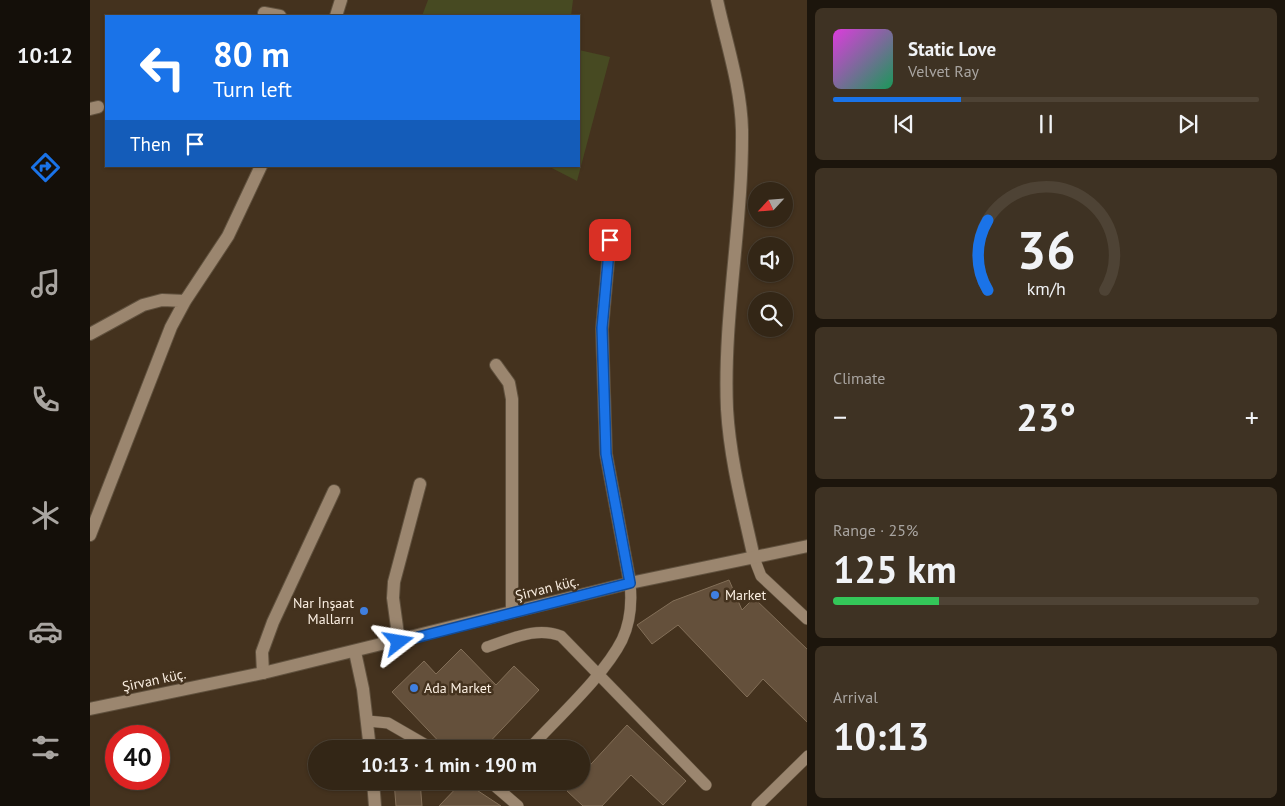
<!DOCTYPE html>
<html lang="en">
<head>
<meta charset="utf-8">
<style>
  body { margin:0; font-family:"PT Sans",sans-serif; background:#3e3223; color:#f1f3f6; height:100vh; display:flex; flex-direction:column; font-size:19px; white-space:nowrap }
  * { box-sizing:border-box; margin:0 }
  p { font-size:16px; color:#a9a5a1 }
  .icon { flex:none; width:28px; height:28px; fill:none; stroke:currentColor; stroke-width:2; stroke-linecap:round; stroke-linejoin:round }
  .map { position:relative; flex:1; overflow:hidden }
  .drawer { display:flex; flex-direction:column; gap:8px; padding:8px; background:#1c150c; width:478px }
  .drawer>* { flex:none }
  .guide { position:absolute; left:15px; top:15px; width:475px; height:152px; border-radius:0px; box-shadow:0 1px 4px #0004,0 0 0 1px #4e4335; background:#1a73e8; color:#fff; overflow:hidden }
  .needle { width:32px; rotate:244deg }
  .buttons { position:absolute; left:658px; top:182px; display:grid; gap:10px }
  .buttons a { display:grid; place-items:center; width:45px; height:45px; border-radius:50%; background:#332616; box-shadow:0 1px 4px #0004,0 0 0 1px #4e4335; font-size:25px }
  .speed { position:absolute; left:15px; top:725px; display:flex; gap:10px; font-size:25px; font-weight:700; text-align:center }
  .speed>* { display:grid; place-content:center; width:65px; height:65px; border-radius:50%; background:#332616; box-shadow:0 1px 4px #0004,0 0 0 1px #4e4335; line-height:1 }
  .speed .limit { border:8px solid #d22; background:#fff; color:#111 }
  .pin { position:absolute; display:grid; place-items:center; width:42px; height:42px; color:#fff; margin:-21px; border-radius:10px; box-shadow:0 2px 8px #0006 }
  .me { position:absolute; width:55px; margin:-28px; rotate:76deg; stroke-linejoin:round; filter:drop-shadow(0 0 4px #0008) }
  .turn { display:flex; align-items:center; gap:18px; height:105px; padding:0 25px; font-size:22px }
  .turn .icon { width:65px; height:65px; stroke-width:2.5 }
  .turn b { display:block; font-size:35px; line-height:42px }
  .then { display:flex; align-items:center; height:48px; padding:0 25px; background:#0003; gap:10px; font-size:19px }
  .big { font-size:38px; font-weight:700; line-height:1.1 }
  .drawer .tile { flex:1; display:flex; flex-direction:column; justify-content:center; gap:8px; min-width:0; padding:0 18px; border-radius:8px; background:#3e3223 }
  .drawer .dial { align-items:center; gap:0 }
  .dial svg { height:130px; overflow:visible; fill:none; stroke:#4e4335; stroke-width:7; stroke-linecap:round; text-anchor:middle }
  .dial text { fill:#f1f3f6; stroke:none }
  .song { display:flex; align-items:center; gap:15px }
  .cover { width:60px; height:60px; border-radius:8px; background:linear-gradient(135deg,hsl(300 70% 55%),hsl(150 70% 35%)) }
  .played { height:5px; border-radius:2px; background:linear-gradient(90deg,#1a73e8 30%,#4e4335 30%) }
  .keys { display:flex; justify-content:space-around; direction:ltr }
  .heat { display:flex; justify-content:space-between; align-items:center; font-size:28px; direction:ltr }
  .charge { height:8px; border-radius:4px; background:linear-gradient(90deg,#34c759 25%,#4e4335 0) }
  .trip { position:absolute; left:218px; top:740px; width:282px; height:50px; border-radius:25px; background:#332616; box-shadow:0 1px 4px #0004,0 0 0 1px #4e4335; font-weight:700; line-height:50px; text-align:center }
  main { display:flex; flex:1; min-height:0 }
  .tab-bar { display:flex; flex-direction:column; width:90px; justify-content:space-around; align-items:center; background:#140f09; color:#a9a5a1 }
  .tab-bar .icon { width:35px; height:35px }
  .tab-bar .current { color:#1a73e8 }
  .tab-bar b { font-size:22px; color:#f1f3f6 }
  .map>svg:first-child { display:block }
  .green { fill:#474a22 }
  .building { fill:#64503b; stroke:#836f58 }
  .lines { fill:none; stroke-linecap:round; stroke-linejoin:round }
  .lane-casing { stroke:#60513e; stroke-width:12 }
  .street-casing { stroke:#60513e; stroke-width:14 }
  .secondary-casing { stroke:#60513e; stroke-width:14 }
  .lane { stroke:#9b866f; stroke-width:11 }
  .street { stroke:#9b866f; stroke-width:12 }
  .secondary { stroke:#9b866f; stroke-width:12 }
  .route-casing { stroke:#114b97; stroke-width:12 }
  .route { stroke:#1a73e8; stroke-width:9 }
  .shop-dot { fill:#3f7fe0; stroke:#44321e; stroke-width:2 }
  .labels { text-anchor:middle; dominant-baseline:central; stroke-width:5; stroke-linejoin:round; paint-order:stroke }
  .street-label { font-size:14px; fill:#fbefe2; stroke:#44321e }
  .poi-label { font-size:14px; fill:#fbefe2; stroke:#44321e; text-anchor:start }
</style>
</head>
<body>
<main>
<nav class="tab-bar">
<b>10:12</b>
<svg class="icon current" aria-label="directions" viewBox="0 0 24 24"><path d="M12 3l9 9-9 9-9-9zM9 14v-3h6M13 9l2 2-2 2"/></svg>
<svg class="icon" aria-label="music" viewBox="0 0 24 24"><path d="M9 18V5l10-2v13"/><circle cx="6" cy="18" r="3"/><circle cx="16" cy="16" r="3"/></svg>
<svg class="icon" aria-label="phone" viewBox="0 0 24 24"><path d="M5 4h4l2 5-3 2q2 4 5 5l2-3 5 2v4C11 20 4 13 5 4z"/></svg>
<svg class="icon" aria-label="climate" viewBox="0 0 24 24"><path d="M12 3v18M4 7l16 10M4 17L20 7"/></svg>
<svg class="icon" aria-label="car" viewBox="0 0 24 24"><path d="M5 17H2v-5l4-1 3-4h7l3 4 3 1v5h-3M9 17h6M6 11h13"/><circle cx="7" cy="17" r="2"/><circle cx="17" cy="17" r="2"/></svg>
<svg class="icon" aria-label="filters" viewBox="0 0 24 24"><path d="M4 7h16M4 17h16"/><circle cx="9" cy="7" r="2"/><circle cx="15" cy="17" r="2"/></svg>
</nav>
<div class="map">
<svg width="718" height="806" viewBox="0 0 718 806">
  <rect width="100%" height="100%" fill="#44321e"/>
  <path class="green" d="M338,0h145l-2,16h-149z
    M489,50l31,7 -33,124 -29,-15h31z"/>
  <path class="building" d="M639,580l13,30 12,-12 54,52v73l-45,-44 -16,18 -69,-72 -26,19 -15,-19 36,-24z
    M371,649l35,36 18,-19 25,24 -56,59h-37l-54,-57 32,-31 12,13z
    M537,725l59,56 -23,24 -32,-30 -29,31h-19l-16,-15 9,-10h5v-6z
    M304,781h26l2,25h-26z
    M373,781l38,25h-62z"/>
  <g class="lines">
    <defs>
      <path id="lane" d="M664,558l7,18 46,43
        M397,647c25,-8 49,-21 74,-11l145,149
        M278,721l20,2 45,26
        M439,749c27,-30 75,-73 93,-109 8,-17 10,-38 8,-57
        M399,781l29,25
        M667,806l51,-50"/>
      <path id="street" d="M627,0c9,42 24,86 25,130 1,93 -19,186 -15,279 3,51 16,99 27,149
        M174,13l16,3
        M246,16l5,-16
        M0,109l8,-2
        M520,240l-8,89 4,125 24,129
        M0,334l53,-29 19,-5 23,1
        M406,365l13,18 3,16v213
        M0,535l81,-208 14,-26 43,-65 33,-70
        M309,642l-6,-44 1,-16 26,-98
        M173,673l-1,-21 11,-30 61,-131"/>
      <path id="secondary" d="M265,652l8,37 7,60
        M0,709l173,-36 367,-90 178,-37
        M283,781l2,25"/>
    </defs>
    <use href="#lane" class="lane-casing"/>
    <use href="#street" class="street-casing"/>
    <use href="#secondary" class="secondary-casing"/>
    <use href="#lane" class="lane"/>
    <use href="#street" class="street"/>
    <use href="#secondary" class="secondary"/>
  </g>
  <g class="lines">
    <defs>
      <path id="route" d="M309,642l231,-59 -24,-129 -4,-126 8,-88"/>
    </defs>
    <use href="#route" class="route-casing"/>
    <use href="#route" class="route"/>
  </g>
  <g class="shop-dot">
    <circle cx="625" cy="595" r="5"/>
    <circle cx="274" cy="611" r="5"/>
    <circle cx="324" cy="688" r="5"/>
  </g>
  <g class="labels">
    <g class="street-label">
      <text transform="translate(457 588) rotate(-14)">Şirvan küç.</text>
      <text transform="translate(64 680) rotate(-12)">Şirvan küç.</text>
    </g>
    <g class="poi-label">
      <text x="635" y="595">Market</text>
      <text x="264" y="603" text-anchor="end">Nar İnşaat<tspan x="264" dy="16">Mallarrı</tspan></text>
      <text x="334" y="688">Ada Market</text>
    </g>
  </g>
</svg>
<div class="buttons">
<a><svg class="needle" viewBox="-14 -14 28 28"><path d="M0-13l5 13h-10z" fill="#e53935"/><path d="M0 13l5-13h-10z" fill="#a9a5a1"/></svg></a>
<a><svg class="icon" aria-label="sound" viewBox="0 0 24 24"><path d="M4 9h4l5-4v14l-5-4H4zM17 9q2 3 0 6"/></svg></a>
<a><svg class="icon" aria-label="search" viewBox="0 0 24 24"><circle cx="10" cy="10" r="6"/><path d="M15 15l6 6"/></svg></a>
</div>
<div class="speed"><div class="limit">40</div></div>
<div class="pin" style="left:520px;top:240px;background:#d93025"><svg class="icon" aria-label="arrive" viewBox="0 0 24 24"><path d="M6 21V4h12l-3 4 3 4H6"/></svg></div>
<svg class="me" style="left:309px;top:642px" viewBox="-20 -20 40 40"><path d="M0-17L14 15 0 8-14 15z" fill="#1a73e8" stroke="#fff" stroke-width="4"/></svg>
<div class="trip">10:13 · 1 min · 190 m</div>
<div class="guide">
<div class="turn"><svg class="icon" aria-label="left" viewBox="0 0 24 24"><path d="M17 20v-9H6M10 6l-5 5 5 5"/></svg><div><b>80 m</b>Turn left</div></div>
<div class="then">Then<svg class="icon" aria-label="arrive" viewBox="0 0 24 24"><path d="M6 21V4h12l-3 4 3 4H6"/></svg></div>
</div>
</div>
<section class="drawer">
<div class="tile">
<div class="song"><i class="cover"></i><div><b>Static Love</b><p>Velvet Ray</p></div></div>
<div class="played"></div>
<div class="keys"><svg class="icon" aria-label="previous" viewBox="0 0 24 24"><path d="M18 5L8 12l10 7zM5 5v14"/></svg><svg class="icon" aria-label="pause" viewBox="0 0 24 24"><path d="M8 5v14M16 5v14"/></svg><svg class="icon" aria-label="next" viewBox="0 0 24 24"><path d="M6 5l10 7-10 7zM19 5v14"/></svg></div>
</div>
<div class="tile dial"><svg viewBox="0 0 100 80">
<path d="M14 69A42 42 0 1 1 86 69"/>
<path d="M14 69A42 42 0 0 1 14 26" stroke="#1a73e8"/>
<text x="50" y="56" font-size="32" font-weight="700">36</text>
<text x="50" y="72" font-size="11">km/h</text>
</svg></div>
<div class="tile"><p>Climate</p>
<div class="heat"><a>−</a><b class="big">23°</b><a>+</a></div>
</div>
<div class="tile"><p>Range · 25%</p><b class="big">125 km</b><div class="charge"></div></div>
<div class="tile"><p>Arrival</p><b class="big">10:13</b></div>
</section>
</main>
</body>
</html>
